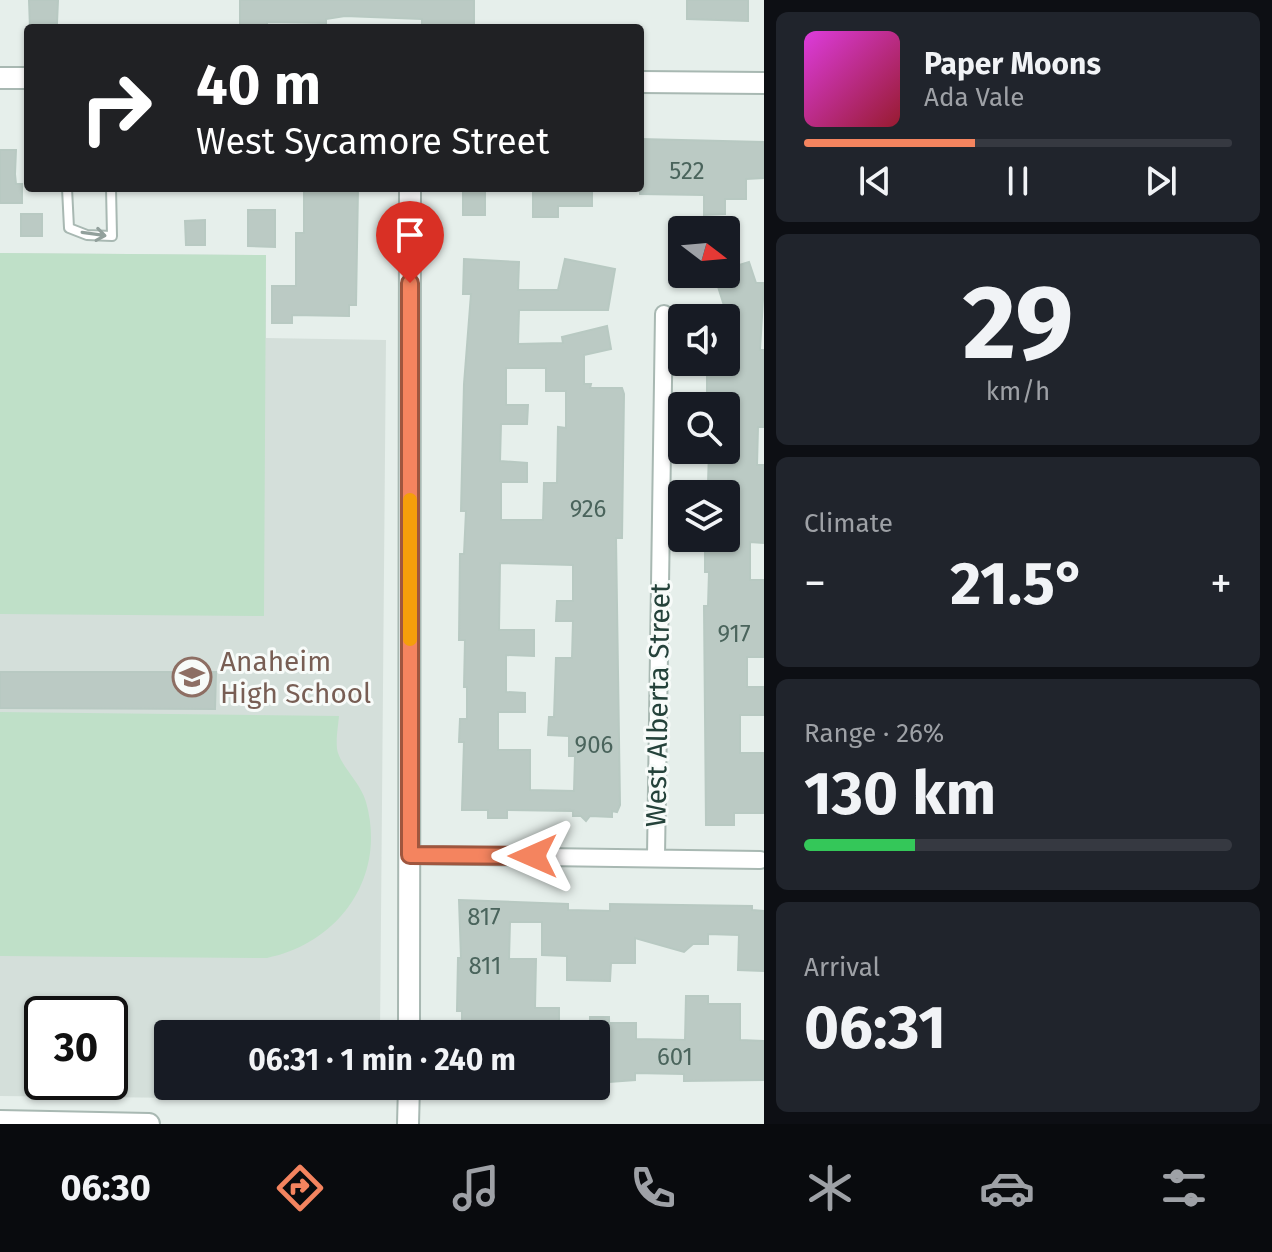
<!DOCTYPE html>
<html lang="en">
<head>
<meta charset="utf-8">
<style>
  body { margin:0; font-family:"Fira Sans",sans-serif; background:#20242c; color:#f1f3f6; height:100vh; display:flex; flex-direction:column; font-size:30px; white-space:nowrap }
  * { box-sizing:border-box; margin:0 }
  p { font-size:26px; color:#9ea1a6 }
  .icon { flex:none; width:44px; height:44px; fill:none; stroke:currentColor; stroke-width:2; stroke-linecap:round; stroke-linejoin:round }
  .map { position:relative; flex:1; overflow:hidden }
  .sheet { display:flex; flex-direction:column; gap:12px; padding:12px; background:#0d0f14; width:508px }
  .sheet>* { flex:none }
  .hud { position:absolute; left:24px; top:24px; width:620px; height:168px; border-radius:8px; box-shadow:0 2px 6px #0004; background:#202124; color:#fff; overflow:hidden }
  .needle { width:52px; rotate:106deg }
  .fabs { position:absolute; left:668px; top:216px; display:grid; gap:16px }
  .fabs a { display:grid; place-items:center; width:72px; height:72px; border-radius:8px; background:#171b24; box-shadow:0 2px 6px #0004; font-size:40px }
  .speed { position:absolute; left:24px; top:996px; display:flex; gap:16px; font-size:40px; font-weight:700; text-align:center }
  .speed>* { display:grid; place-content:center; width:104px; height:104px; border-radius:50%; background:#171b24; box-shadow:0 2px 6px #0004; line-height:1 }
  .speed .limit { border:4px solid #111; border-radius:12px; background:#fff; color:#111 }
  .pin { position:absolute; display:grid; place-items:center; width:68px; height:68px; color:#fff; margin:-82px -34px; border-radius:50% 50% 50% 0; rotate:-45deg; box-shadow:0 0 8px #0007 }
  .pin .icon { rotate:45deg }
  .me { position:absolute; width:88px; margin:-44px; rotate:270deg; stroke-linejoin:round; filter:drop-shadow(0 0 6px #0008) }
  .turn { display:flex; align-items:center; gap:28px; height:168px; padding:0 40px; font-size:36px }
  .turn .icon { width:104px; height:104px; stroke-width:2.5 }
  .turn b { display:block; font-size:56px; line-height:68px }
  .big { font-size:60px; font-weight:700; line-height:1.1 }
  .sheet .tile { flex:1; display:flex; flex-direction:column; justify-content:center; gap:12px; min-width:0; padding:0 28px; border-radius:12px; background:#20242c }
  .sheet .dial { align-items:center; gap:0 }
  .dial b { font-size:104px; line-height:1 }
  .song { display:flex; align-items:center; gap:24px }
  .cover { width:96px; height:96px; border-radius:12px; background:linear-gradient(135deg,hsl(300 70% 55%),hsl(350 70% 35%)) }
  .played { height:8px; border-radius:4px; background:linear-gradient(90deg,#f4845f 40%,#363941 40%) }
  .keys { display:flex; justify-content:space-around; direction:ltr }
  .heat { display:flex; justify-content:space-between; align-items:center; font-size:44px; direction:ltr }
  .charge { height:12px; border-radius:6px; background:linear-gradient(90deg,#34c759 26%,#363941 0) }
  .trip { position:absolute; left:154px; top:1020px; width:456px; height:80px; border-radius:8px; background:#171b24; box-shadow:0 2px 6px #0004; font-weight:700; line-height:80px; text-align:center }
  .tabs { display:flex; height:128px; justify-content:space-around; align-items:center; background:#090b0e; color:#9ea1a6 }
  .tabs .icon { width:56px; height:56px }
  .tabs .active { color:#f4845f }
  .tabs b { font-size:36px; color:#f1f3f6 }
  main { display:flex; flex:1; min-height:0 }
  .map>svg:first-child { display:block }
  .built { fill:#d4dfda; fill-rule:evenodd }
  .green { fill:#bfe0c8 }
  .building { fill:#bbcac4; stroke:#b8c9c2; stroke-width:2; fill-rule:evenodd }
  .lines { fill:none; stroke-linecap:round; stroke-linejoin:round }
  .service-casing { stroke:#a8b8b2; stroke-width:12 }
  .minor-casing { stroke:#a8b8b2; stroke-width:20 }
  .tertiary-casing { stroke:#a8b8b2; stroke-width:24 }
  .service { stroke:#fff; stroke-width:8 }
  .minor { stroke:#fff; stroke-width:16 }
  .tertiary { stroke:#fff; stroke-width:20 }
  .oneway { stroke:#92a09c }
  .route-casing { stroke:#9f563e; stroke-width:20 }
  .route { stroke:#f4845f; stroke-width:14 }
  .slow { stroke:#f59e0b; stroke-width:14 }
  .labels { text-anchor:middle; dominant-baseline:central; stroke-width:6; stroke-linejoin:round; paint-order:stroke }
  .number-label { font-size:24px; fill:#4a645c }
  .education-label { font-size:28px; fill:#785e54; stroke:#f7fbf9; text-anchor:start }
  .street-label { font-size:28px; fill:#24423a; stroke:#f7fbf9 }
</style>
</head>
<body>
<main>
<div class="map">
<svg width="764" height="1124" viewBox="0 0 764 1124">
  <rect width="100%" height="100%" fill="#e6efeb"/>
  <path class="built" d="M0,253l266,2v83l120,2 -6,694h-212v52h211l-3,8 -9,6 -367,-4zM42,1014h68v68h-68z"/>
  <path class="green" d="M0,253l266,2 -2,361 -264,-2z
    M0,712l339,4c-1,11 -4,28 -1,37 6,17 22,29 28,49 21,74 -26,141 -99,156l-267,-2z"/>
  <path class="building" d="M29,0h29l-1,23h-6l-1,5h-20z
    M240,0h234v27l-52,-2v-6l-77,-3 -19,3v4l-59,-1v6h-27z
    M687,0h61v21l-61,-2z
    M640,139l124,3v36l-18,1v20h-21v15l-21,1v-20l-64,-1z
    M0,150h16l-1,24 1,10h6v19h-22z
    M304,188h54l-2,117h-7v11l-57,-1v8h-20v-37h24v-53h8z
    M463,188h22v27h-22z
    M533,188h59v18h-34v11h-25z
    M248,210h27v37l-27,-1z
    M21,214h21v22h-21z
    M205,220v25h-19l-1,-24z
    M464,259l55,3 -1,28h40l7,-31 50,10 -7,41h-89l-1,34 45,-1 -1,-6 45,-11 4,23 -27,6v29h7l-1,4h32l2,6 -2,144h-6l4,267 -3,7 -5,-1v6l-22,-1 -4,5 -5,-5h-8v-5l-66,-1v8h-19v-8h-26l2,-68h-5l1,-23h7v-32h-3l1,-47h-6l1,-86h4l2,-43h-5l3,-127 7,-90h-8zM506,368h40v23h20v37l-8,-1 -1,56h-13l-1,37h-42v-38h26v-19l-27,-2 1,-37h26l1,-19h-22zM500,563l73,2v36h-16l-1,20h17l-1,37h-16l-2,59h-5l-1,18 21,1v20h6l-1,35 -44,-1v-40h-32v-38h27v-19l-19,-1v-37l28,1v-26h-35z
    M749,262l7,21h8l-4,67h4v77h-6l-1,38h7v78l-14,-1v38h14v77h-17v30h17v28h-24v38h24v60h-30v12h-28l-2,-219h4l1,-34h-4v-24h21v-54h-17l-1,-10 1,-34h17v-44h-15v-5h-4v-26h19l1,-60 -13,-41h12v-5z
    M0,672h216l-1,37 -215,-1z
    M459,900l109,4v6l42,1v-7l142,2v4l12,1v60l-26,-1 1,-35 -31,-1v10h-15l-9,8 -49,-14v25h-24l-1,18 -43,-1v-24l-25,-1v-33h-32l-1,37h27l-1,49h24v24l-97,2v-23h-5l1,-53h3z
    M686,996h22v8h32v36l24,1v39l-80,1v-7l-49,-1v7l-39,3v-49h-6v-17h19v6h27v16l49,1z"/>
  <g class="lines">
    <defs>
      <path id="service" d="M67,188l2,40 18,7 25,1 -1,-48"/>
      <path id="minor" d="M410,855l350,5
        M656,856l8,-542"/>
      <path id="tertiary" d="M0,78h28
        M640,82l124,1
        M409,1034l1,-846
        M0,1121l149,3
        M408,1124l1,-38"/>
    </defs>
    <use href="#service" class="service-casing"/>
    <use href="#minor" class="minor-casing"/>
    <use href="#tertiary" class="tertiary-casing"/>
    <use href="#service" class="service"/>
    <use href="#minor" class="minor"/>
    <use href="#tertiary" class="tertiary"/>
  </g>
  <defs><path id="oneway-shaft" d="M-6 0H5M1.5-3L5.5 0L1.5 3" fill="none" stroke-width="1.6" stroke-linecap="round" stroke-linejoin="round" transform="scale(2)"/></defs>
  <use class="oneway" href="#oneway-shaft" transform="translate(94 234) rotate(8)"/>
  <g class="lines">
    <defs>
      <path id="route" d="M410,283v572l123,1"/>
    </defs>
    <use href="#route" class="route-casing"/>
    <use href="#route" class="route"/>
    <path class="slow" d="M410,500v139"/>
  </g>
  <defs>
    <symbol id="school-ring" viewBox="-11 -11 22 22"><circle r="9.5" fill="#f7fbf9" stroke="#8d6e63" stroke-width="1.5"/><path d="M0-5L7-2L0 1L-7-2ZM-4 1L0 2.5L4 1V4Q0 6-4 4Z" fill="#8d6e63"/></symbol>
  </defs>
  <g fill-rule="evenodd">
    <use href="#school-ring" x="170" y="655" width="44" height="44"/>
  </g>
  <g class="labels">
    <g class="number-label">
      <text x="687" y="171">522</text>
      <text x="588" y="509">926</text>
      <text x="734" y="634">917</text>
      <text x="594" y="745">906</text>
      <text x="484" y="917">817</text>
      <text x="485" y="966">811</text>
      <text x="675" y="1057">601</text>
    </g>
    <g class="education-label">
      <text x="220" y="661">Anaheim<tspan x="220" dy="32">High School</tspan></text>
    </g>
    <g class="street-label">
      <text transform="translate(658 705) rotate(-89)">West Alberta Street</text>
    </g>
  </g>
</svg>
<div class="fabs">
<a><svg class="needle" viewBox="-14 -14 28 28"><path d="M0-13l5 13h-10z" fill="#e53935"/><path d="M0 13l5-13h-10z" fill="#9ea1a6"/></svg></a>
<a><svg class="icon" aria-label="sound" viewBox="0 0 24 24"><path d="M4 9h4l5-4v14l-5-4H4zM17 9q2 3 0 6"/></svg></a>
<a><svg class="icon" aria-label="search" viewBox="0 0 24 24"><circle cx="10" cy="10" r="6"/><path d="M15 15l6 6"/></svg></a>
<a><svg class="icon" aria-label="layers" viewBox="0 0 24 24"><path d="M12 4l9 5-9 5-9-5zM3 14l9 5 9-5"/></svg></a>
</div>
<div class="speed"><div class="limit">30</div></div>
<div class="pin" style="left:410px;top:283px;background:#d93025"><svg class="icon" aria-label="arrive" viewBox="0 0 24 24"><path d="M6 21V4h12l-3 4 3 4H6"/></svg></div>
<svg class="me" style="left:533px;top:856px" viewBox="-20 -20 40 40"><path d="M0-17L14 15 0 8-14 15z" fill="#f4845f" stroke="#fff" stroke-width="4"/></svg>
<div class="trip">06:31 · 1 min · 240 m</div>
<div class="hud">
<div class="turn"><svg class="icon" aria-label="right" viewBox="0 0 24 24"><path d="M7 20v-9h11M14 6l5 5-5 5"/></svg><div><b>40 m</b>West Sycamore Street</div></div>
</div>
</div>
<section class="sheet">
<div class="tile">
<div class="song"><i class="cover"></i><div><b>Paper Moons</b><p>Ada Vale</p></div></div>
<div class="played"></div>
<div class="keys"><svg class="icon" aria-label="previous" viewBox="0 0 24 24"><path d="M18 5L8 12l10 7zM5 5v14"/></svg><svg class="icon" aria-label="pause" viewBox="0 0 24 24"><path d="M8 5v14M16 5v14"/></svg><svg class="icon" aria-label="next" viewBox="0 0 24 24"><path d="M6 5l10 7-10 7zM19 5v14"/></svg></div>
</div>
<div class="tile dial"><b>29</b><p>km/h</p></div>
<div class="tile"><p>Climate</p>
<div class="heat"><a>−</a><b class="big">21.5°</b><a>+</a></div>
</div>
<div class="tile"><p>Range · 26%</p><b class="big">130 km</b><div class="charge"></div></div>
<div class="tile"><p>Arrival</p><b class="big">06:31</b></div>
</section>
</main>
<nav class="tabs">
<b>06:30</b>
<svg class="icon active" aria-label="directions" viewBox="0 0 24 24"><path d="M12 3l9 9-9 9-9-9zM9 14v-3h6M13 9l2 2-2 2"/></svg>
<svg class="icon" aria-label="music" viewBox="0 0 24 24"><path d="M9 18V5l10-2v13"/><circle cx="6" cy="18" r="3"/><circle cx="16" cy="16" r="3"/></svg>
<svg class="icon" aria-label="phone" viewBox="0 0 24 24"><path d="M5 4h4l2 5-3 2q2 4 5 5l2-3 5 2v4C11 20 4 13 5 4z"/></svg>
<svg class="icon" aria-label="climate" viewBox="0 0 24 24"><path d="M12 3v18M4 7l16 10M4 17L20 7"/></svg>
<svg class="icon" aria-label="car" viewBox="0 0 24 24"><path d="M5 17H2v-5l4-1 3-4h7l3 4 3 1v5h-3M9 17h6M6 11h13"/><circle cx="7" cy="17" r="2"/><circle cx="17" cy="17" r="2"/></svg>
<svg class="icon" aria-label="filters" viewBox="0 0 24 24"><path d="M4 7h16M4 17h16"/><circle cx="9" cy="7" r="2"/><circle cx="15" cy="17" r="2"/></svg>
</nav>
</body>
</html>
